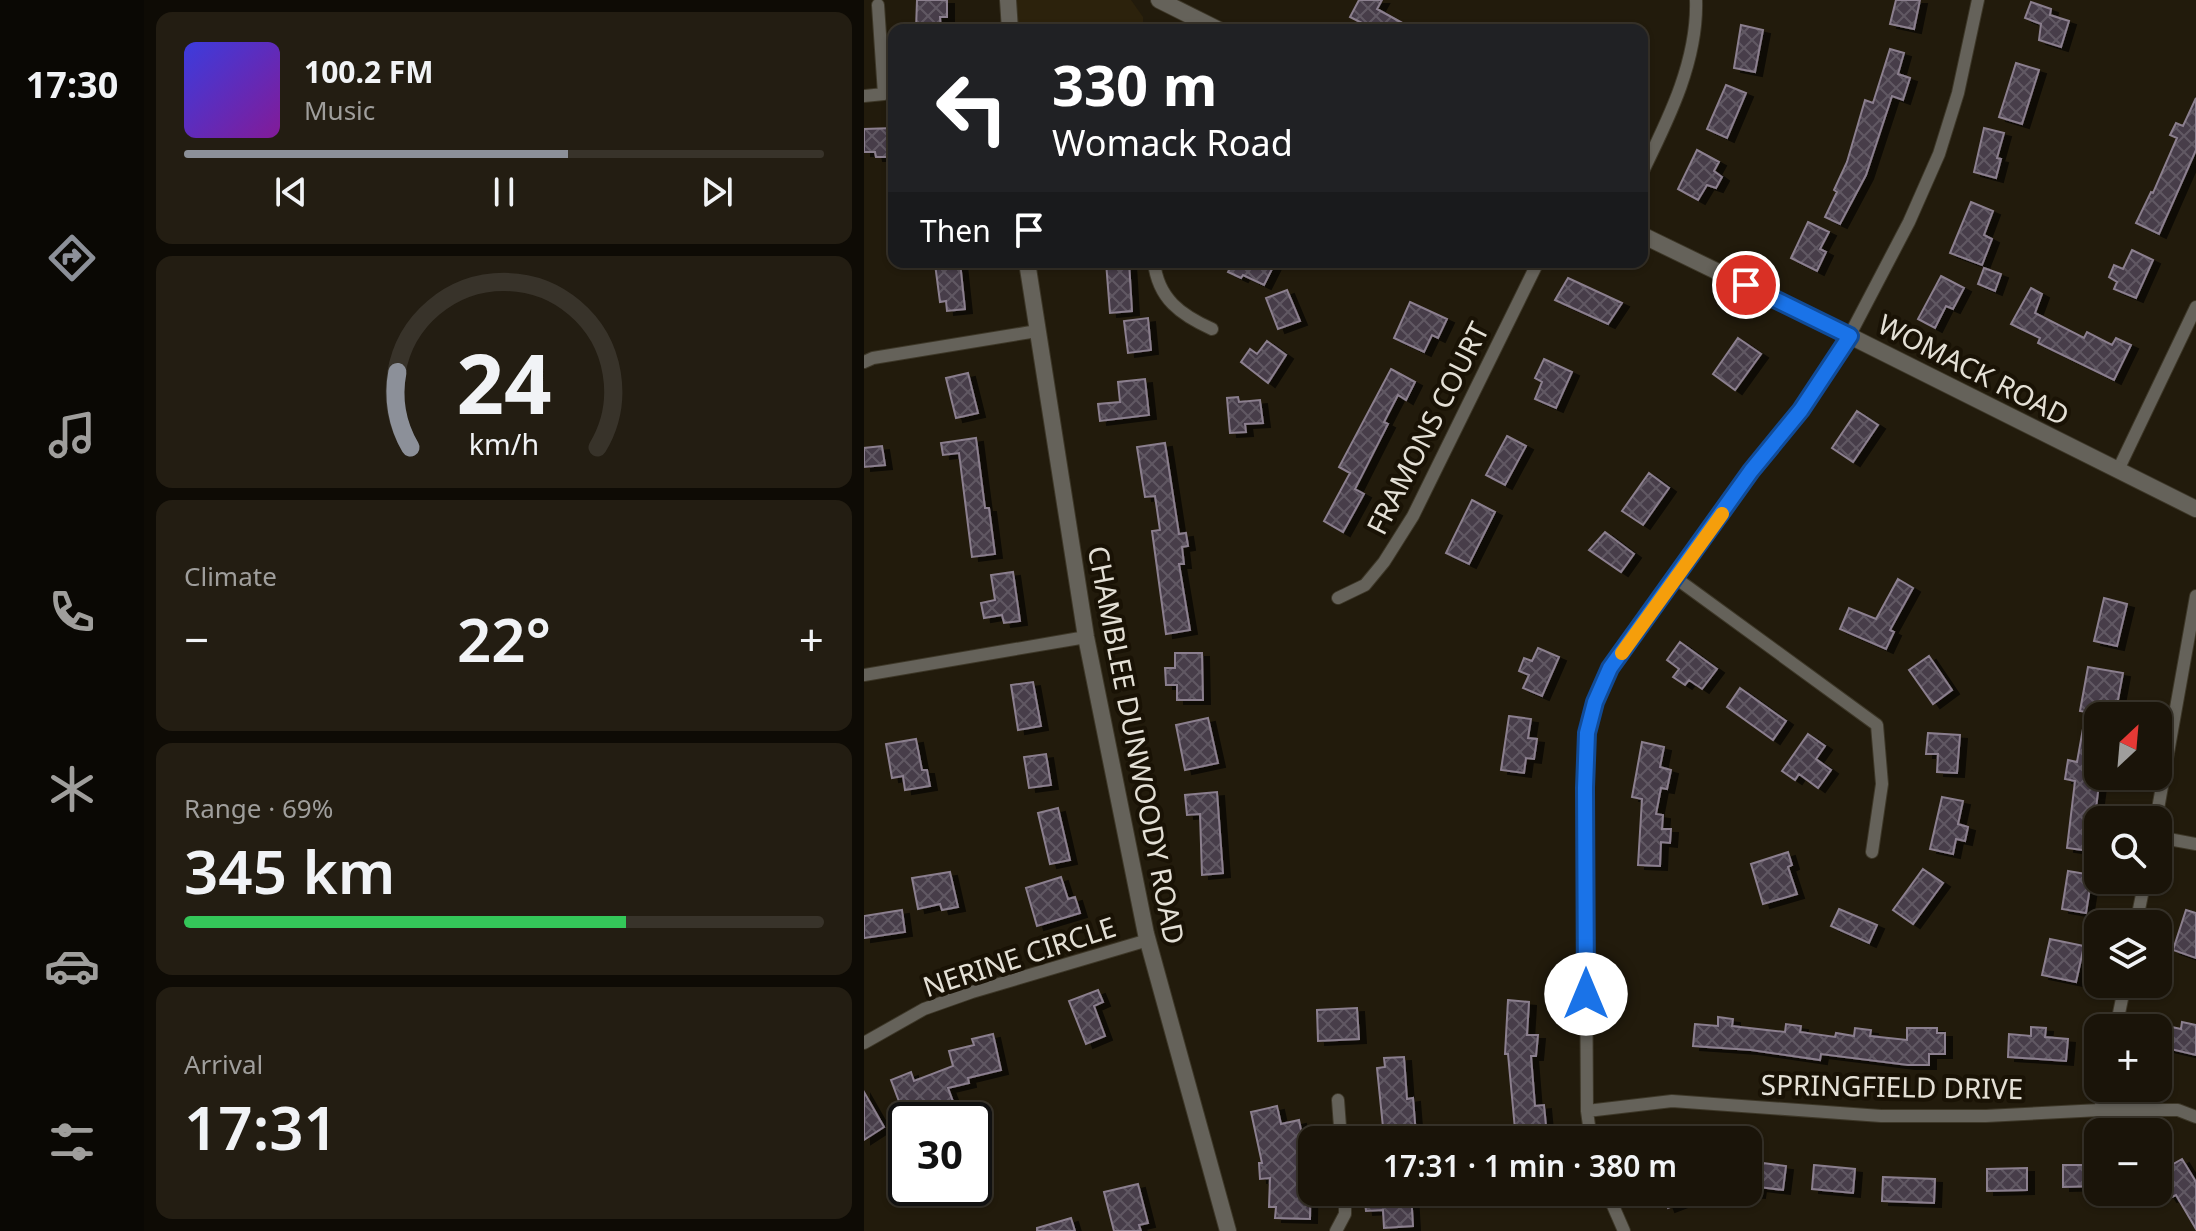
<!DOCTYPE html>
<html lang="en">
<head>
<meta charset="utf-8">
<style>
  body { margin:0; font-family:"Noto Sans",sans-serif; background:#231d12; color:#f1f3f6; height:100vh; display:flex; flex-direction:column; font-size:30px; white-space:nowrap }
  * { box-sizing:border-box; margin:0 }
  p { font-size:26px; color:#9f9e9c }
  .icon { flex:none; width:44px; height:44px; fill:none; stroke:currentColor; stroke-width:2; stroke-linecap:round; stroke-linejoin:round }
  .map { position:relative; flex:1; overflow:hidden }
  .drawer { display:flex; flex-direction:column; gap:12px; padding:12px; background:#0e0b05; width:720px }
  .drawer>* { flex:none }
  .banner { position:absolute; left:24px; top:24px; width:760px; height:244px; border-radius:16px; box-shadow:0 2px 6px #0004,0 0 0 2px #38332a; background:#202124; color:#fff; overflow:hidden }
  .needle { width:52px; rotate:26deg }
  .fabs { position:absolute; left:1220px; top:702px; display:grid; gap:16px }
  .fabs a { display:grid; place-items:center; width:88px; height:88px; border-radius:16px; background:#1a1409; box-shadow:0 2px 6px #0004,0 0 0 2px #38332a; font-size:40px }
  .speed { position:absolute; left:24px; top:1102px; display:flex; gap:16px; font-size:40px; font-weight:700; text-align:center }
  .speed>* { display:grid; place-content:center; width:104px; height:104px; border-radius:50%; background:#1a1409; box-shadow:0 2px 6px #0004,0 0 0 2px #38332a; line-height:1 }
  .speed .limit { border:4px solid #111; border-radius:12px; background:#fff; color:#111 }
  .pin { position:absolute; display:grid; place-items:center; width:68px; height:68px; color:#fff; margin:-34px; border:4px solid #fff; border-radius:50%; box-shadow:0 2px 8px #0007 }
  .me { position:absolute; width:88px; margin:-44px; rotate:0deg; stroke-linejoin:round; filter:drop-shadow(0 0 6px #0008) }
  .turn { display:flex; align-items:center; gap:28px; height:168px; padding:0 32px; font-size:36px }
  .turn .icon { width:104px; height:104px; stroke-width:2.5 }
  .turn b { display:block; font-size:56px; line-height:68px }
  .then { display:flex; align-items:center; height:76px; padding:0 32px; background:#0003; gap:16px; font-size:30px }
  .big { font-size:60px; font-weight:600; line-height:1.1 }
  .drawer .card { flex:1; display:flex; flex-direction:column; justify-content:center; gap:12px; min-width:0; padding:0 28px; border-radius:16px; background:#231d12 }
  .drawer .dial { align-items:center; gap:0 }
  .dial svg { height:208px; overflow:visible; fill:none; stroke:#38332a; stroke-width:7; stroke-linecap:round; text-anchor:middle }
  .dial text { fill:#f1f3f6; stroke:none }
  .song { display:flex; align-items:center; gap:24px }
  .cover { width:96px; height:96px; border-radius:12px; background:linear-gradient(135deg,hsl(240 70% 55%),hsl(290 70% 35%)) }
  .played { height:8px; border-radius:4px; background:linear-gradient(90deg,#8c9099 60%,#38332a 60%) }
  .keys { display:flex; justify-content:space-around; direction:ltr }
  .heat { display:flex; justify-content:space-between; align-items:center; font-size:44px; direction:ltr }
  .charge { height:12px; border-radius:6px; background:linear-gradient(90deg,#34c759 69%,#38332a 0) }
  .trip { position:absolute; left:434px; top:1126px; width:464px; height:80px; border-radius:16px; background:#1a1409; box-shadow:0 2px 6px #0004,0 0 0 2px #38332a; font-weight:600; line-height:80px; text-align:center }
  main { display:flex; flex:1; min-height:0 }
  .dock { display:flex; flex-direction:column; width:144px; justify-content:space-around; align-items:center; background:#0a0804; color:#9f9e9c }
  .dock .icon { width:56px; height:56px }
  .dock .active { color:#8c9099 }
  .dock b { font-size:36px; color:#f1f3f6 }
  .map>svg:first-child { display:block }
  .built { fill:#2c220c }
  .building { fill:url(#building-cross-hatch); stroke:#8b7f8e; stroke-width:2; filter:url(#shadow) }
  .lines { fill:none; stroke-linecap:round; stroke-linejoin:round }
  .minor-casing { stroke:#3d3728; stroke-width:14 }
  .tertiary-casing { stroke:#3d3728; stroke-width:18 }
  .minor { stroke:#65625a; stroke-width:12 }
  .tertiary { stroke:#65625a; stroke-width:16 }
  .route-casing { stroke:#114b97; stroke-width:20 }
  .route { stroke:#1a73e8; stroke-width:14 }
  .slow { stroke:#f59e0b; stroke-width:14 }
  .labels { text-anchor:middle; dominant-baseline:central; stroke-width:8; stroke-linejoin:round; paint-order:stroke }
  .street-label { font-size:28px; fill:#e4e0d6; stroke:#191205 }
</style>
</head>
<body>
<main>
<nav class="dock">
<b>17:30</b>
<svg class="icon active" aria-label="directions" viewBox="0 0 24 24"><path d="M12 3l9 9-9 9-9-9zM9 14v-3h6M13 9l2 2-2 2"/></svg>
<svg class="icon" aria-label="music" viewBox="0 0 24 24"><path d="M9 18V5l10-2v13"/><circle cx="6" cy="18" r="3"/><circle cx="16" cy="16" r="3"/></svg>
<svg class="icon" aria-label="phone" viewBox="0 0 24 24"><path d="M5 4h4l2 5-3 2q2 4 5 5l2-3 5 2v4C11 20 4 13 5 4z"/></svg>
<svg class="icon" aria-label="climate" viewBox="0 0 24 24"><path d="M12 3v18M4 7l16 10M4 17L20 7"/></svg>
<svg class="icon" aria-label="car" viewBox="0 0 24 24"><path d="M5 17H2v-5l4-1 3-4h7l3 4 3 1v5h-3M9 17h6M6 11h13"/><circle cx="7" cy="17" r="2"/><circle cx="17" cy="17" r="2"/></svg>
<svg class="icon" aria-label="filters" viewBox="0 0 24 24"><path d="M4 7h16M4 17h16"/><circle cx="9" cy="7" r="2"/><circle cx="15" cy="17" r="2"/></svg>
</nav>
<section class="drawer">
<div class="card">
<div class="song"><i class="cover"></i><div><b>100.2 FM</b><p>Music</p></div></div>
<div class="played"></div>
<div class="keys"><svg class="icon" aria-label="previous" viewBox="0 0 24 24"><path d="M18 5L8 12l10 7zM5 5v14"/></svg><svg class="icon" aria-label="pause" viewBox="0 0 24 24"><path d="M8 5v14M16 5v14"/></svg><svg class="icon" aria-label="next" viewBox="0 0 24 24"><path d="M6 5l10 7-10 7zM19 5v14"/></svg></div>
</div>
<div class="card dial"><svg viewBox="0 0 100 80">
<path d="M14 69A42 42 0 1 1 86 69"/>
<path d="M14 69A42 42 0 0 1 9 40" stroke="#8c9099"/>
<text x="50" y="56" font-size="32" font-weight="700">24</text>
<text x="50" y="72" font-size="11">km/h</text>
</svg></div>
<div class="card"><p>Climate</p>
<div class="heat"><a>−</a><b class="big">22°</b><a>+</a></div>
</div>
<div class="card"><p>Range · 69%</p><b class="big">345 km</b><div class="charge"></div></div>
<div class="card"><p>Arrival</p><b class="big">17:31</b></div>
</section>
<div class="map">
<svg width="1332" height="1231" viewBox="0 0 1332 1231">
  <defs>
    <pattern id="building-cross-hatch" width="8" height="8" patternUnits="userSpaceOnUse" patternTransform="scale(2)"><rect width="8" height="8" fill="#473c4a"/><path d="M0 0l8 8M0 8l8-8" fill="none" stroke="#615863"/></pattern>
    <filter id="shadow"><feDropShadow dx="7" dy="4" stdDeviation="0" flood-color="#0009"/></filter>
  </defs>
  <rect width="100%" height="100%" fill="#221b0c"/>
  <path class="built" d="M137,0h130l12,17v13h-140z"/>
  <path class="building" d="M53,0h30v17h-7l1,13h-25z
    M495,0h23l-5,9 38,21h-39l-26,-13z
    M1032,0h24l-6,29 -24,-5z
    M1167,2l20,7 -1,6 19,6 -8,26 -22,-7 2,-16 -16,-6z
    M877,25l22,5 -8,42 -21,-4z
    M1026,49l14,4 -6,21 12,4 -7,22 -11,-4 -26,79 -26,49 -15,-7 12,-25 -3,-2 13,-28 18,-62 8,3z
    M1152,63l23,7 -17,54 -23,-7z
    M862,85l20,8 -19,45 -20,-9z
    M1332,98v52l-37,84 -23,-11 15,-31 2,1 24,-55 -7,-3 6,-12 7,3z
    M30,128v29h-18l-1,-5h-11v-23z
    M1120,128l20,5 -7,25 4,1 -5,19 -22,-6z
    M833,150l22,12 -5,9 8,6 -6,11 -9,-3 -9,15 -20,-11z
    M1107,202l22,9 -9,24 8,4 -10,26 -32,-12z
    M944,222l21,10 -9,17 6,3 -9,19 -26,-13z
    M1268,250l21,10 -17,38 -22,-9 3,-7 -8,-5 5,-12 9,4z
    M96,262l5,47 -18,2 -1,-10 -6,1 -5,-38z
    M242,262h23l3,49 -22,2z
    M352,262h50l8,3 -10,20 -21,-10 -2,3 -13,-6 2,-4z
    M1120,268l17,6 -6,17 -17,-7z
    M1077,276l23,12 -11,21 -7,-3 -11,22 -17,-9z
    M704,278l54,25 -14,21 -53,-24z
    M1167,288l11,6 -7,19 49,25 3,-6 25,13 4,-7 15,7 -17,35 -76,-37 2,-5 -29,-14z
    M423,290l13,31 -22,8 -12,-31z
    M546,302l37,17 -9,19 -6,-3 -8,17 -30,-14z
    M284,318l3,32 -23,3 -4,-32z
    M874,338l23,16 -26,36 -22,-16z
    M403,341l19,14 -18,28 -27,-21 9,-13 7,5z
    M680,359l28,13 -16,36 -21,-9 7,-17 -7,-4z
    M527,369l24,13 -9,18 -8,-5 -14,27 4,2 -33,65 9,5 -21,38 -19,-11 26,-48 -11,-6z
    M104,373l10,40 -22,5 -10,-40z
    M281,379l4,36 -49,6 -2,-17 22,-2 -2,-20z
    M374,397l1,5 21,-2 3,23 -18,1 1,8 -16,1 -3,-35z
    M993,411l21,14 -25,37 -21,-14z
    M643,436l19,10 -21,39 -19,-10z
    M112,438l9,70h4l6,46 -23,3 -13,-104 -16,2 -2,-12z
    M301,443l14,91 7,-1 2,13 -6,1 2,17h-5l11,66 -24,4 -14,-103 8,-1 -5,-34 -10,1 -8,-50z
    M18,446l3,19 -21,2v-19z
    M785,473l20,15 -26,37 -21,-14z
    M608,500l23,12 -26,52 -23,-11z
    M741,532l29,22 -13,18 -32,-22z
    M149,572l7,49 -16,2 -2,-8 -18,3 -3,-15 14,-3 -4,-25z
    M1034,579l15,9 -23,42 4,2 -8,17 -46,-20 9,-21 27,11z
    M1240,598l23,6 -10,42 -23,-5z
    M816,642l37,27 -15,20 -13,-9 -4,5 -12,-8 6,-8 -12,-9z
    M674,648l21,9 -17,39 -19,-8 6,-13 -10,-4 5,-13 8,3z
    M311,653h27l1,47h-26v-15h-11l-1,-17h10z
    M1065,656l23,34 -19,14 -24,-34z
    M1224,667l35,6 -8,43h-17v60h2l-7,56h5v20l-31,-4 8,-67 -10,-2 3,-19 9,2 9,-50 -6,-1z
    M169,682l8,44 -23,4 -7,-45z
    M876,688l46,33 -13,19 -46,-33z
    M645,716l22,3 -3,19 9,1 -3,20 -8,-1 -2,15 -23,-3z
    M344,718l10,45 -33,7 -9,-45z
    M1064,733l32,2 -3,38 -20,-1 1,-18h-12z
    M944,734l17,12 -9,13 15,11 -13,18 -19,-14 -4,6 -13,-9z
    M52,739l6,31h5l3,16 -25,4 -2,-14 -11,2 -6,-34z
    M778,742l22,5 -4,20 11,3 -4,19 -6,-1 -5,26 7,1 -1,14h9l-1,14 -9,-1 -1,24 -22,-1 4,-66 -10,-2z
    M182,754l5,31 -22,3 -5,-31z
    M353,792l6,81 -21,2 -2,-61 -13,1 -2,-20z
    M1078,797l21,4 -5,23 10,3 -3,14 -9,-2 -3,15 -23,-5z
    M194,808l12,52 -20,4 -12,-51z
    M924,852l4,13 -4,2 9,27 -34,10 -12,-40z
    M1059,869l20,14 -30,41 -20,-14z
    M1204,871l24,4 -6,38 -24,-4z
    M86,872l8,35 -16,3 -2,-6 -22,5 -6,-31z
    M197,877l7,22 7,-2 5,16 -43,13 -11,-38z
    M975,909l38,16 -8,18 -38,-17z
    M38,910l3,22 -41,6v-22z
    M1322,910l10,3v45l-23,-8z
    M1186,939l34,7 -8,36 -34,-7z
    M234,990l5,12 -9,4 11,30 -19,8 -17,-43z
    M644,1000l21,2 -2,33h11l-2,21h-5l4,50 9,-1 2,21h-11l4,14h-23l-8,-86h-3z
    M493,1008l2,31 -41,2 -1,-31z
    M854,1017l15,2 -1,7 53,6 1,-8 15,2 -1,6 35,5 1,-4 18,3 1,-8 16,2 -1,6 37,4v-12h30v5h8v21h-16v11h-21l-87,-11 -1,6 -69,-10 -58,-4 2,-22 23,2z
    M1318,1022l14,3v30l-38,-9v-22l23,5z
    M1167,1027l15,1 -1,9 23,2 -2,22 -58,-4 1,-23 22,2z
    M129,1034l8,36 -33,8 1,5 -21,5 7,19 -35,13h-14l-15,-40 20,-8 3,9 39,-15 -4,-15 25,-6 -2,-6z
    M540,1057l3,42 6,-1 3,37 -32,2 -7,-69 8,-1 -1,-9z
    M0,1092l20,35 -20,13z
    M413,1106l4,18 18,-4 6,30 6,-1 -1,70 -35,-1 1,-11h-7l1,-29 -10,1 -1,-16h3l-11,-51z
    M1318,1159l14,23v47l-20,-34 -6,3 -8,-12 7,-5 -6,-11z
    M884,1161l38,5 -3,24 -24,-3 -1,7 -10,-1z
    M950,1165l41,4 -2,24 -41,-4z
    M1199,1165h35v21l-35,1z
    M1163,1168v22l-40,1v-22z
    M1019,1177l52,2 -1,24 -52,-2z
    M274,1184l10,39 -9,2 2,6h-27l-10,-39z
    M547,1192l2,34 -29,2 -1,-18 -17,1 -2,-17z
    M798,1192h45v1l-39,15z
    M207,1218l4,13h-38v-3z"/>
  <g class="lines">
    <defs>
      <path id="minor" d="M0,96l20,-2 -6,-89
        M778,173c26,-53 56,-112 54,-173
        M290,262c4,37 27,53 58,67
        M0,362l9,-4 164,-27
        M1254,470l78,-163
        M813,579l200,146 5,59 -10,68
        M474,598l27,-13 19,-23 29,-46 125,-254
        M0,675l222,-38
        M1292,820l40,-224
        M1294,837l38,7
        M1272,924l9,-44
        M1252,1028l9,-44
        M0,1043l60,-34 48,-17 176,-52
        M474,1100l3,40
        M1236,1110l5,-22
        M723,1111l85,-10 209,15h105l114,-6h78l18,7
        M727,1140l-4,-29 -2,-323 2,-55 8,-31 15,-34 141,-197 25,-27 66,-94 67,-128 30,-68 19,-61 20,-93
        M743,1192l17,39
        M472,1231l9,-17v-22"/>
      <path id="tertiary" d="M144,0l2,30
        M295,0l60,30
        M778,235l208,101 346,173
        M163,262l59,375 60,297 82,297"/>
    </defs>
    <use href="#minor" class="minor-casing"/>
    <use href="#tertiary" class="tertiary-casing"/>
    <use href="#minor" class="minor"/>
    <use href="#tertiary" class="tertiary"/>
  </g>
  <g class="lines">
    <defs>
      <path id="route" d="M722,994l-1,-206 2,-55 8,-31 15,-34 141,-197 50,-61 49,-74 -104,-51"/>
    </defs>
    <use href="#route" class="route-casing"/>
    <use href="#route" class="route"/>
    <path class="slow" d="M758,653l100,-139"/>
  </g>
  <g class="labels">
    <g class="street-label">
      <text transform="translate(1110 369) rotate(27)">WOMACK ROAD</text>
      <text transform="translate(563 428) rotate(-63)">FRAMONS COURT</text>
      <text transform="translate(273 745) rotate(79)">CHAMBLEE DUNWOODY ROAD</text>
      <text transform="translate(155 956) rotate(-18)">NERINE CIRCLE</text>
      <text transform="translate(1028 1086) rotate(1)">SPRINGFIELD DRIVE</text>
    </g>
  </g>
</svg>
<div class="fabs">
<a><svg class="needle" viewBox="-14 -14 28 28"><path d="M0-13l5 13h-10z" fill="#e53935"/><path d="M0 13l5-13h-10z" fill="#9f9e9c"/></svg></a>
<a><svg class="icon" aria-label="search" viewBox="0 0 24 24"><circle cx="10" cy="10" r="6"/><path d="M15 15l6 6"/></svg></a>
<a><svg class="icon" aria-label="layers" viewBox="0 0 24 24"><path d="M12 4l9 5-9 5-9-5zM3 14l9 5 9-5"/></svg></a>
<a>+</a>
<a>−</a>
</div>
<div class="speed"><div class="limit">30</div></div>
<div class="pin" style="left:882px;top:285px;background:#d93025"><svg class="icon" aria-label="arrive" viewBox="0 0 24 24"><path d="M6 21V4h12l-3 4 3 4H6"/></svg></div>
<svg class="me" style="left:722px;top:994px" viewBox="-20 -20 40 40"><circle r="19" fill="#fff"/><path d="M0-13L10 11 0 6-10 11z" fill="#1a73e8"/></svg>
<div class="trip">17:31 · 1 min · 380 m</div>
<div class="banner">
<div class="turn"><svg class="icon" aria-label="left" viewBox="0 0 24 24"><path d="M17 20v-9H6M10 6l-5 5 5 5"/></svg><div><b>330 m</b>Womack Road</div></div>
<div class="then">Then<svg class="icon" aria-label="arrive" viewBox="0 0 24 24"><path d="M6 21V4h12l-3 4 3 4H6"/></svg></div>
</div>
</div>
</main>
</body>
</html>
